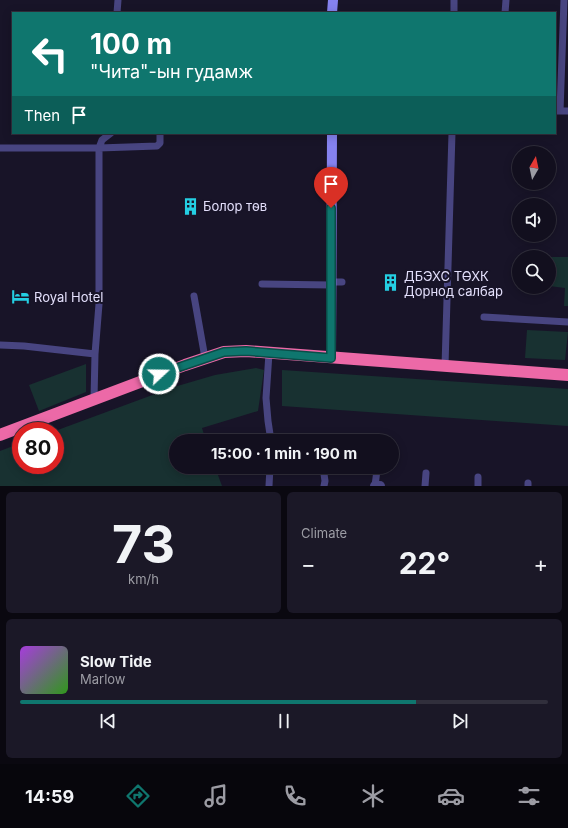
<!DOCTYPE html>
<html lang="en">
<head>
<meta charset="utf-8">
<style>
  body { margin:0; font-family:Inter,sans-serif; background:#1b1827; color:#f1f3f6; height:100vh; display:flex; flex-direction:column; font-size:15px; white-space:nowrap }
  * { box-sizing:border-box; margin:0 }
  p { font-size:13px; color:#9c9ca4 }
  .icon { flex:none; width:22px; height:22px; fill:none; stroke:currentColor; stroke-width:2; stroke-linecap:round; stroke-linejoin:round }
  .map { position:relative; height:486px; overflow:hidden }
  .sheet { display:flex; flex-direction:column; gap:6px; padding:6px; background:#0a0810; flex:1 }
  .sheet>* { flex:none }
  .banner { position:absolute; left:12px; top:12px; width:544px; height:122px; border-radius:0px; box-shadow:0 2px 10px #0003,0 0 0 1px #312f3c; background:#0f766e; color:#fff; overflow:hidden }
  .needle { width:26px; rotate:9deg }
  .tools { position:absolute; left:512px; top:146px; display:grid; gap:8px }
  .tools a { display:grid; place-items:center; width:44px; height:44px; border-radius:50%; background:#120f1e; box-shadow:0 2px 10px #0003,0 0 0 1px #312f3c; font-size:20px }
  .speed { position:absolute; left:12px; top:422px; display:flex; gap:8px; font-size:20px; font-weight:700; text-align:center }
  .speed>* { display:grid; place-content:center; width:52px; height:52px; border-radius:50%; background:#120f1e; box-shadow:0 2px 10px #0003,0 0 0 1px #312f3c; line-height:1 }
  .speed .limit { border:6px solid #d22; background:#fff; color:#111 }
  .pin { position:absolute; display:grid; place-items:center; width:34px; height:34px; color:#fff; margin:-41px -17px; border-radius:50% 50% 50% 0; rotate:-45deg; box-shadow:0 0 4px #0007 }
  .pin .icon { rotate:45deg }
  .me { position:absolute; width:44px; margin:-22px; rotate:69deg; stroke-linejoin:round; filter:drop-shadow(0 0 3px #0008) }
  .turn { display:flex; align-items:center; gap:14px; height:84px; padding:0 12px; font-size:18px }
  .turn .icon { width:52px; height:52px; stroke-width:2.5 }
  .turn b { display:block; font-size:28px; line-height:34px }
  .then { display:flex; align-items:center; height:38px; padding:0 12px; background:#0003; gap:8px; font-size:15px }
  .big { font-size:30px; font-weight:700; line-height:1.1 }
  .sheet .card { flex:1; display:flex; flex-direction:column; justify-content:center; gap:6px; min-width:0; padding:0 14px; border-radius:6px; background:#1b1827 }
  .sheet .dial { align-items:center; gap:0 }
  .dial b { font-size:52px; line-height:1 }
  .song { display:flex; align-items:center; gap:12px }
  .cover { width:48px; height:48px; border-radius:6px; background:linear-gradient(135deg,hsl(280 70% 55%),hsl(110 70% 35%)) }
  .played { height:4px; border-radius:2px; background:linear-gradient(90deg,#0f766e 75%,#312f3c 75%) }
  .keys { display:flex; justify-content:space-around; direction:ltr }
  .heat { display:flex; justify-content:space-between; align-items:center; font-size:22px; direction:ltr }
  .sheet .tiles { flex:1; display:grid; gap:6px; grid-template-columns:1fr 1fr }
  .card:last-child { grid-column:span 2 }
  .trip { position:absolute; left:169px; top:434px; width:230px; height:40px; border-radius:20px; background:#120f1e; box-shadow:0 2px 10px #0003,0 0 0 1px #312f3c; font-weight:700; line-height:40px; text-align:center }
  .tabs { display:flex; height:64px; justify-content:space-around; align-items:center; background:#07060c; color:#9c9ca4 }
  .tabs .icon { width:28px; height:28px }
  .tabs .on { color:#0f766e }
  .tabs b { font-size:18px; color:#f1f3f6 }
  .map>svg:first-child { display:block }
  .green { fill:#183131 }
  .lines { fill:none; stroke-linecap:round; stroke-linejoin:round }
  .lane { stroke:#484581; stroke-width:7 }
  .street { stroke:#484581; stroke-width:10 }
  .secondary { stroke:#8582ef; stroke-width:10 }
  .highway { stroke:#ec69a7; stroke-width:12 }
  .route-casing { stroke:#0a4d48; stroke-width:10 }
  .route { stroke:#0f766e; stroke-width:7 }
  .labels { text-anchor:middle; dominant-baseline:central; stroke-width:4; stroke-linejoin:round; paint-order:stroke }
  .poi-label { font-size:13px; fill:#e3dffb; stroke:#181428; text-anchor:start }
</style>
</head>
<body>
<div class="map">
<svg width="568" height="486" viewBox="0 0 568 486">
  <rect width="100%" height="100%" fill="#181428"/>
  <path class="green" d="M534,257h34v49h-4l1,-18 -16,-2v-29z
    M527,330l41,2 -3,28 -40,-2z
    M86,364v28l-47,19 -10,-26z
    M256,368l8,2 -6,41 -56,17 4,13h-30v26h39l7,19h-222v-35l21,-8v22h34v-34l119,-44 41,-12z
    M282,370l286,19v37l-286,-20z"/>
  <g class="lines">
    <path class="lane" d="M454,0v13
      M117,13l1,-13
      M505,13l1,-13
      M555,111h13
      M560,111l4,-111
      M0,148h99v156l-4,50 -1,45
      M99,148l58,-2 3,-3v-10
      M99,148l3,-8 9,-7
      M331,282h11
      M262,284l69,1
      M194,296l11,62
      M484,317l84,5
      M0,345l24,1 71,8
      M269,353l-3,45 2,23 3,20
      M445,366l7,-233
      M323,467l2,14 -1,5
      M269,486l1,-19
      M375,486l2,-16
      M425,486l1,-13
      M478,486v-9
      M528,486v-3"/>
    <path class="street" d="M375,486h5"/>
    <path class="secondary" d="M332,13l1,-13
      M331,358l1,-225"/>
    <path class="highway" d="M0,435l185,-70 39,-13 22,-1 322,24"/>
  </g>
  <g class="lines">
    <defs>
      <path id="route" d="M159,374l65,-22 22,-1 85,7v-150"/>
    </defs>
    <use href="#route" class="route-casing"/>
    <use href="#route" class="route"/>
  </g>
  <defs>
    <symbol id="building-bare" viewBox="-9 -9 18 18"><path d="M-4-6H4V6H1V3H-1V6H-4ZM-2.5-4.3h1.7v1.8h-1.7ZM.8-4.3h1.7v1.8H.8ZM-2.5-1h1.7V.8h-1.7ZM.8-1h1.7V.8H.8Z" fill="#24cfe3" stroke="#181428" stroke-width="2.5" paint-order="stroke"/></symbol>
    <symbol id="hotel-bare" viewBox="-9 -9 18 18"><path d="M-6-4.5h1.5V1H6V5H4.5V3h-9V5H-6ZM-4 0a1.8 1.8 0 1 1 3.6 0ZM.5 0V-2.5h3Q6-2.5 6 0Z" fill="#24cfe3" stroke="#181428" stroke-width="2.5" paint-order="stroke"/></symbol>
  </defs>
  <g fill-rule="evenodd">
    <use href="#building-bare" x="178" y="194" width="25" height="25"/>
    <use href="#building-bare" x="378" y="270" width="25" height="25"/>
    <use href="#hotel-bare" x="8" y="284" width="25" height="25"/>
  </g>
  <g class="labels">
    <g class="poi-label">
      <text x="203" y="206">Болор төв</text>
      <text x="404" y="276">ДБЭХС ТӨХК<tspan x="404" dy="15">Дорнод салбар</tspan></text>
      <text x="34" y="297">Royal Hotel</text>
    </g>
  </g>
</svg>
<div class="tools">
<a><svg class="needle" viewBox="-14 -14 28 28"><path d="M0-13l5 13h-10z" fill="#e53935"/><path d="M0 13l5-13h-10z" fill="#9c9ca4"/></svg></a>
<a><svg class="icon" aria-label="sound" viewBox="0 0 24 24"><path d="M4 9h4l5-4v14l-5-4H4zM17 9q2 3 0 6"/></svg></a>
<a><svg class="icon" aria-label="search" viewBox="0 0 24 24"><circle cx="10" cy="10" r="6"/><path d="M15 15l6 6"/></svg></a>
</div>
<div class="speed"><div class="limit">80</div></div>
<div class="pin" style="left:331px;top:208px;background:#d93025"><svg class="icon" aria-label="arrive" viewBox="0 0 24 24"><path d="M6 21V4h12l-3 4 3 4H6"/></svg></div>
<svg class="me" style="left:159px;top:374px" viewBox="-20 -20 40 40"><circle r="17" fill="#0f766e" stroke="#fff" stroke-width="3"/><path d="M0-11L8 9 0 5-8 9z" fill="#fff"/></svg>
<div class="trip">15:00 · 1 min · 190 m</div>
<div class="banner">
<div class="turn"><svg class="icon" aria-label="left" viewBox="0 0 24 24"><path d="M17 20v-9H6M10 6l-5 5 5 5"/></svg><div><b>100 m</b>&quot;Чита&quot;-ын гудамж</div></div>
<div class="then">Then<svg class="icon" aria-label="arrive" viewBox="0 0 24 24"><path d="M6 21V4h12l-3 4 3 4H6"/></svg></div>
</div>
</div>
<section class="sheet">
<div class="tiles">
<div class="card dial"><b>73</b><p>km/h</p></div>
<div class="card"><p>Climate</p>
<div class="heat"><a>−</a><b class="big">22°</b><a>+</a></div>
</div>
<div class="card">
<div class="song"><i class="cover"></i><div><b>Slow Tide</b><p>Marlow</p></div></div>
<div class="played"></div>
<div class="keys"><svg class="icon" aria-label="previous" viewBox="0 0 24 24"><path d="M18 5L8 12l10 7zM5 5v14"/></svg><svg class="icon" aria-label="pause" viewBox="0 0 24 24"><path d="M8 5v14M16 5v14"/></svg><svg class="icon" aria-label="next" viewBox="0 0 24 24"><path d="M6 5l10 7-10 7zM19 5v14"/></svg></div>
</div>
</div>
</section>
<nav class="tabs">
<b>14:59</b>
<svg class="icon on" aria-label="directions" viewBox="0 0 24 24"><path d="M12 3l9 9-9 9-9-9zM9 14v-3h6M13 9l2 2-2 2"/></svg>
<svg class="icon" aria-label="music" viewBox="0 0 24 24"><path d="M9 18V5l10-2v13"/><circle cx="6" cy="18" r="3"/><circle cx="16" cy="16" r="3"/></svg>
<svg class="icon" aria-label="phone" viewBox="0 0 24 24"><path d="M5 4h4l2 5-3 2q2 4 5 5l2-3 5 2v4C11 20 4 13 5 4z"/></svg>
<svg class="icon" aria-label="climate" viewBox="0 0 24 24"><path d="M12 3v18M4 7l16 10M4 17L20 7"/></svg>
<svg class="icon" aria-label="car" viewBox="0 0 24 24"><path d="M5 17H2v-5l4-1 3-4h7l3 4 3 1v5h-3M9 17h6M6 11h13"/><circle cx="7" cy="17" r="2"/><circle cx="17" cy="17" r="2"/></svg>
<svg class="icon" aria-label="filters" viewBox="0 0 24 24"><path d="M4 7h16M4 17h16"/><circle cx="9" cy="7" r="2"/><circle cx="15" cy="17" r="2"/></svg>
</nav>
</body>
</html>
